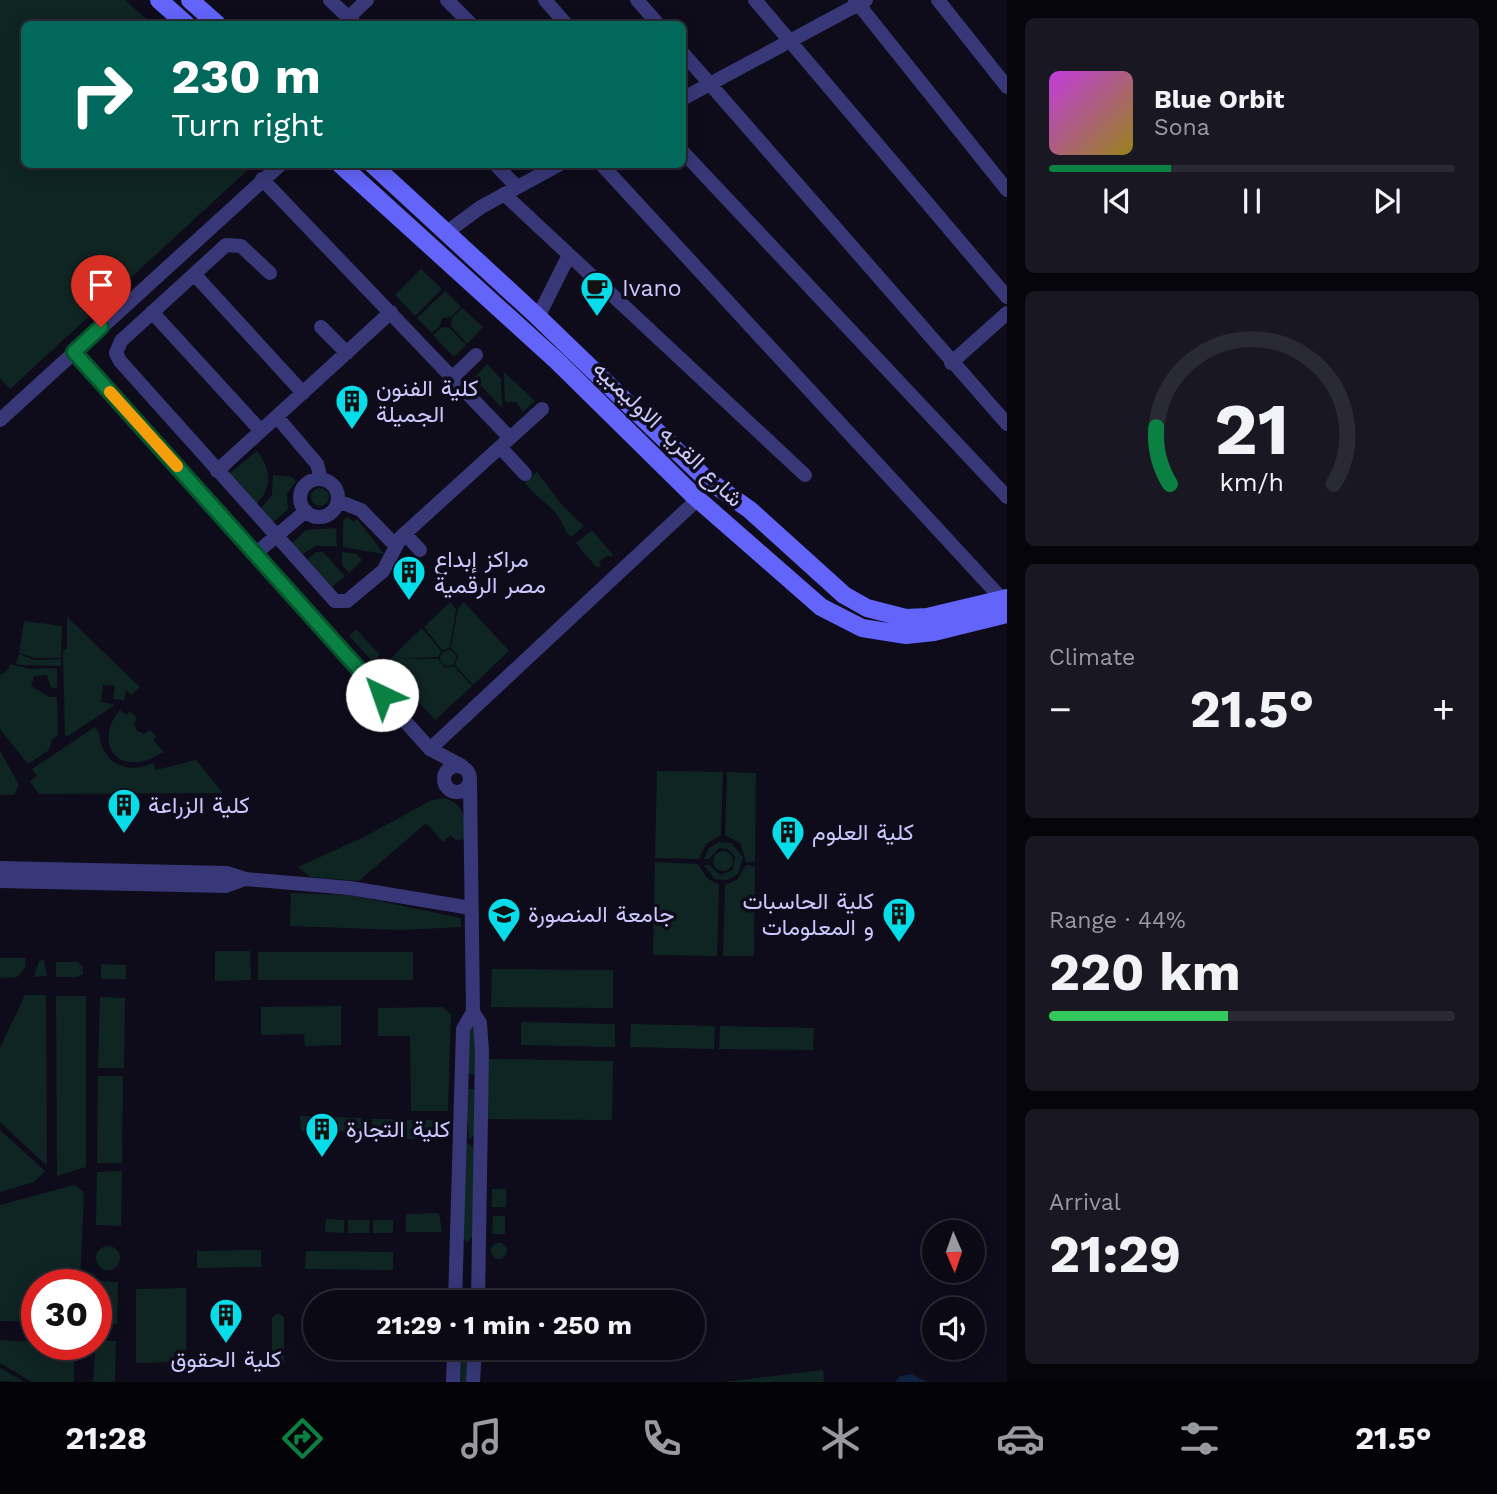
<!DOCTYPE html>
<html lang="en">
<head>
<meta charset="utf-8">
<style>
  body { margin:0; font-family:"Work Sans",Vazirmatn,sans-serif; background:#181722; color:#f1f3f6; height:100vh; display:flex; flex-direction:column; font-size:26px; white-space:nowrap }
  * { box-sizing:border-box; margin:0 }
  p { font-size:23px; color:#999aa0 }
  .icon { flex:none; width:38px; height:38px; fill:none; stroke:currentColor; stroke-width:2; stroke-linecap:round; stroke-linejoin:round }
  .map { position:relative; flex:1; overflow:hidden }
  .side { display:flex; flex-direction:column; gap:18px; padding:18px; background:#06050b; width:490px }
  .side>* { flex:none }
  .guide { position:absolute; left:21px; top:21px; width:665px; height:147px; border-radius:10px; box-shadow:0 4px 18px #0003,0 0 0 2px #2a2a34; background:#00695c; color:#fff; overflow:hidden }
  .needle { width:46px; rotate:178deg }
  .buttons { position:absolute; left:922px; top:1220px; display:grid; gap:14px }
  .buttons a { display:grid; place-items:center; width:63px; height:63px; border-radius:50%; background:#0a0914; box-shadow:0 4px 18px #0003,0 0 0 2px #2a2a34; font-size:35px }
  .speed { position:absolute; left:21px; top:1269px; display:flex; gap:14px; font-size:35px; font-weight:700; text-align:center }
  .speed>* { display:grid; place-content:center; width:91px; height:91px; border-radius:50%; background:#0a0914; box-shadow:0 4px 18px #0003,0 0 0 2px #2a2a34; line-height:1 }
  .speed .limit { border:10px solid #d22; background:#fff; color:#111 }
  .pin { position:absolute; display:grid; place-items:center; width:60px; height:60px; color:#fff; margin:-72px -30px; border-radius:50% 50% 50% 0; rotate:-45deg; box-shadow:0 0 7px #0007 }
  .pin .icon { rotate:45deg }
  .me { position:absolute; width:77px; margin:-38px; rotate:318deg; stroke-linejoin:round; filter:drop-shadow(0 0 5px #0008) }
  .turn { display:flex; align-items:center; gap:24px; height:147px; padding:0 35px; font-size:32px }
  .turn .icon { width:91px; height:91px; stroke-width:2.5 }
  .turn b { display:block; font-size:49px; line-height:60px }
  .big { font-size:52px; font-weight:700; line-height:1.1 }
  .side .widget { flex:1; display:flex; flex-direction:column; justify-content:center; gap:10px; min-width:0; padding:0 24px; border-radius:10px; background:#181722 }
  .side .dial { align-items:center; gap:0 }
  .dial svg { height:182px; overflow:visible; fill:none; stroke:#2a2a34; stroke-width:7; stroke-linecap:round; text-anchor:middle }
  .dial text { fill:#f1f3f6; stroke:none }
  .song { display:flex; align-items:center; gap:21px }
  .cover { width:84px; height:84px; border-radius:10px; background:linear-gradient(135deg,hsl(290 70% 55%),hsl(50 70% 35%)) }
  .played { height:7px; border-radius:4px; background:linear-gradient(90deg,#0b8043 30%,#2a2a34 30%) }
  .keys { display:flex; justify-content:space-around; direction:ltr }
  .heat { display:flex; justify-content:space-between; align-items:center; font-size:38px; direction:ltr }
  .charge { height:10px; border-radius:5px; background:linear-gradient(90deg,#34c759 44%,#2a2a34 0) }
  .trip { position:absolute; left:303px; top:1290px; width:402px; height:70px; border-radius:35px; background:#0a0914; box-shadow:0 4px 18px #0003,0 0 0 2px #2a2a34; font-weight:700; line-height:70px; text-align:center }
  .menu { display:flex; height:112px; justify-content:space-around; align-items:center; background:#040408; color:#999aa0 }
  .menu .icon { width:49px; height:49px }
  .menu .selected { color:#0b8043 }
  .menu b { font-size:32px; color:#f1f3f6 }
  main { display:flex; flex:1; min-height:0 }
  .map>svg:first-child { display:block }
  .green { fill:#0f2523 }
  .water { fill:#0d223e }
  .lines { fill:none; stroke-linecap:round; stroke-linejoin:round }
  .street { stroke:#383879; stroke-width:14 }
  .secondary { stroke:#6264fa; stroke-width:18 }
  .route-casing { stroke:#07532c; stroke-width:18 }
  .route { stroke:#0b8043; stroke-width:12 }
  .slow { stroke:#f59e0b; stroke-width:12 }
  .labels { text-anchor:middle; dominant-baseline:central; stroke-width:7; stroke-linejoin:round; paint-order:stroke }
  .poi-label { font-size:23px; fill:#ccc8fd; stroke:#0e0c1b; text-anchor:start }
  .street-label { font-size:23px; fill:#ccc8fd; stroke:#0e0c1b }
</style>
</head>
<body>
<main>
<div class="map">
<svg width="1007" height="1382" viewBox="0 0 1007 1382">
  <rect width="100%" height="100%" fill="#0e0c1b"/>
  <path class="green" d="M0,0h125l27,24h-128v140l229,1 -243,224 -10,-11z
    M421,269l21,20 -27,27 -20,-21z
    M445,291l16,16 -10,10 -9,1 -2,8 -8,7 -15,-15z
    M462,308l21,19 -16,17 -16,-18 1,-8z
    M442,327l8,1 16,17 -12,12 -21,-22z
    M487,364l14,15 1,29 -28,-30z
    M504,372l31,29 -12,11 -7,-10h-11z
    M257,451c14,19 16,36 -1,53l-27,-30z
    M537,472l25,33 22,21 -13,11c-9,-8 -8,-17 -16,-25 -10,-10 -21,-18 -30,-29z
    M273,475l18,2 5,4 -9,13 1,15 -16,14 -12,-14 12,-14z
    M311 497a9 9 0 1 1 18 0a9 9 0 1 1-18 0Z
    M347,516l7,6 3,-3 27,35 -41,-7v-26z
    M336,528l1,18h-22l-15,10 -9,-12 15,-14z
    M592,530l21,25 -3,2 -2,-2 -9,7 2,3 -4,3 -21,-25z
    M316,552h7l22,24 -13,11 -25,-27z
    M342,552l14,2 6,6 -13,13 -7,-8z
    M450,602l6,7 -6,39 -8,2 -18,-23z
    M464,602l45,49 -36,34 -18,-20 3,-9 -7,-8 7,-40z
    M67,617l73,70 -9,8 -5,-5 -2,10 -11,-1 2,-13 -12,-1 -2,17 14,3 -47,31h-3l-2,-86 4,-1z
    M24,621l38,5 -1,32h-26l-16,-5z
    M422,628l19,23 -3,6 -38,2h38l7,9 9,-2 18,20 -37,34 -51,-55z
    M356,629l24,26 -7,7 -24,-26z
    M440 658a8 8 0 1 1 16 0a8 8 0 1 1-16 0Z
    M19,654l16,6 26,-1v7l-40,-1 -5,-2z
    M10,664l20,5 27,-1v21l-6,-2 -4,-12 -13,1 -3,10 19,11h7l1,38 -6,5 -3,10 -21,14 -28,-35v-54l8,-5z
    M120,710l6,5 4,-4 7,7 -3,6 3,7 7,3 6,-4 6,6 -3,4 11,12c-9,4 -17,10 -27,10 -32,2 -36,-31 -17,-52z
    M95,727c6,7 4,14 8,22 10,20 31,23 50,14l3,7 40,-10 27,33 -184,1 -9,-13 7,-5 -5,-7z
    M0,751l19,34 -5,10h-14z
    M657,771l66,1 -2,63 -15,9 -7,15 -44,-1z
    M727,772l29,1 -1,89h-9l-6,-19 -15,-8z
    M444,798c22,6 21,22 22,41l-10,1 -6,-5 -7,7 -17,-19 -67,58 -49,-4 -12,-10 66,-30 66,-36z
    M719,842l12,1 12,14 -5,17 -11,6 -12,-1 -11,-14h5l11,10 13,-5 2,-14 -7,-7 -9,-1 -10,11h-5l5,-11z
    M713 861a10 10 0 1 1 20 0a10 10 0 1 1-20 0Z
    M655,862l43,2 10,15 11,6 -2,71 -64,-1z
    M746,865l9,1 -1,90h-31l2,-71 12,-5z
    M291,893l59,2 111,23v9l-60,3 -111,-4z
    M215,951h35l1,29 -36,1z
    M258,952h155v28h-155z
    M0,958h26l-1,10 -8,9 -17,1z
    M44,960l3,16 -13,1 5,-16z
    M56,962h22l5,5v7l-6,3h-21z
    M101,964l25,1v14h-25z
    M492,969l121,1v38l-122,-1z
    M25,995h21l1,171 -47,-44v-74z
    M56,996h30v171l-29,9z
    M100,997l25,1 -1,70h-26z
    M341,1006v39l-36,1 -1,-12 -43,1v-28z
    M442,1007l9,7 -3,97h-37l-1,-75h-32v-28z
    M521,1022l94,2v23l-94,-2z
    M474,1024l3,50h-9v-46z
    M631,1024l84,2 -1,23 -84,-2z
    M720,1026l94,2 -1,22 -94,-1z
    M488,1059l125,2 -1,59 -124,-1z
    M98,1076h25l-1,87h-25z
    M465,1089h10l-1,47 -5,4z
    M300,1116l61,2 6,6 -5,7h-61z
    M372,1119h21v13l-21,1z
    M407,1120h36v19h-36z
    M0,1130l45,41 -11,11 -34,10z
    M470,1144l3,4v88l-5,6 -5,-3 2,-94z
    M122,1171l-1,55 -25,-1 1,-53z
    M74,1185l10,7 -4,92h-43v38l-37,-1v-116z
    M492,1189h14v18h-14z
    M439,1213l3,19h-36v-18z
    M493,1216h12v18h-13z
    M326,1219l18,1v13l-19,-1z
    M348,1220h22l-1,13h-21z
    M373,1220h20v13h-20z
    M491 1251a8 8 0 1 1 16 0a8 8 0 1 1-16 0Z
    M96 1258a12 12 0 1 1 24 0a12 12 0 1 1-24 0Z
    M261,1250v17l-64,1v-17z
    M306,1251l87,1v18l-88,-1z
    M95,1281l23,1 -1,42h-21z
    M186,1288v74l-50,1v-74z
    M492,1289h77v13h-77z
    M278,1313l6,4v45l-6,4 -6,-4v-44z
    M0,1340l65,4 9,14v24h-42l-32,-19z
    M96,1340l20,1 -1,41h-22z
    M458,1348h11l-1,34h-11z
    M0,1368l24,14 -24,-1z
    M823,1370l1,12h-100z"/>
  <path class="water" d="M911,1374l16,8h-32l5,-6z"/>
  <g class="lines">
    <path class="street" d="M330,0l25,24
      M447,0l24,24
      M545,0l21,24
      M637,0l21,24
      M755,0l252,297
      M855,0l152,190
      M938,0l69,87
      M348,18l19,-18
      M682,52l325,372
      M682,99l184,-99
      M682,151l325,346
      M495,164l21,22
      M601,164l401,435
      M262,179l248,259
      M504,194l301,281
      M447,232l34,-25 79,-43
      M270,273l-29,-27 -15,-1 -105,96 -5,12 4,8 215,240h12l36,-30 18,-34 141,-128
      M194,274l109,119
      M152,312l109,119
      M538,317l31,-62
      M321,327l26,26
      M74,352l356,397 32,17
      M951,363l56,-50
      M452,378l24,-23
      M277,417l40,47 4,15
      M0,420l281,-256
      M500,447l25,27
      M217,471l174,-159
      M300 498a19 19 0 1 1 38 0a19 19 0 1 1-38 0Z
      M338,501l23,9 35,36
      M405,534l15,16
      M255,554l51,-43
      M430,749l268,-250
      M444 779a13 13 0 1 1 26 0a13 13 0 1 1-26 0Z
      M470,782l3,230 7,11 2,28 -4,251
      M0,868l227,5 18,6 105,9 121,20
      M0,881l226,5 19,-7
      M455,1302l8,-273 10,-17
      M453,1382l1,-34
      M473,1382l2,-34"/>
    <path class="secondary" d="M159,0l27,24
      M190,0l27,24
      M340,164l217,197 136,134 128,112 41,21 44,7 28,-3 73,-18
      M372,164l166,153 167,161 45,32 94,85 23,13 39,10 21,-1 80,-19"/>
  </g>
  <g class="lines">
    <defs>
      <path id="route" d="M101,327l-27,25 308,343"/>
    </defs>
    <use href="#route" class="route-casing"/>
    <use href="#route" class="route"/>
    <path class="slow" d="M110,392l67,74"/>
  </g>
  <defs>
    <symbol id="cafe-pin" viewBox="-11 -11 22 30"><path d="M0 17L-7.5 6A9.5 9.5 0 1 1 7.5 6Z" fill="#07dce9" stroke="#0e0c1b"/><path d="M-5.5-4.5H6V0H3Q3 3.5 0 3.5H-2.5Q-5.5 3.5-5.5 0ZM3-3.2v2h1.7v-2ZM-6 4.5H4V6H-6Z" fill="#111"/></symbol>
    <symbol id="building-pin" viewBox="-11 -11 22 30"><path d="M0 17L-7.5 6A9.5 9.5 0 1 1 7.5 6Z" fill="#07dce9" stroke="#0e0c1b"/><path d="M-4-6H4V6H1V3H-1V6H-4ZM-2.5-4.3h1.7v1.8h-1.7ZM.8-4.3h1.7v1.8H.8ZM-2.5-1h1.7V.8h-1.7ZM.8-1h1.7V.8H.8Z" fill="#111"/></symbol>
    <symbol id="university-pin" viewBox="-11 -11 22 30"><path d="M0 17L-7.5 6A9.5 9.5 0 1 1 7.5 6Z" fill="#07dce9" stroke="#0e0c1b"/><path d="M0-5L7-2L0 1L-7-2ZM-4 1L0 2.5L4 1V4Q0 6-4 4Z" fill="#111"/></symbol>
  </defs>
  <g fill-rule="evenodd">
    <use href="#cafe-pin" x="578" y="269" width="38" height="52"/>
    <use href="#building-pin" x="333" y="382" width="38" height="52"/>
    <use href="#building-pin" x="390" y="553" width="38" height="52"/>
    <use href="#building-pin" x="105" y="786" width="38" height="52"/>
    <use href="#building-pin" x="769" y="813" width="38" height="52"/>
    <use href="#university-pin" x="485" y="895" width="38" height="52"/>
    <use href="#building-pin" x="880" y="895" width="38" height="52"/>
    <use href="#building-pin" x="303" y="1110" width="38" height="52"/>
    <use href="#building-pin" x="207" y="1296" width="38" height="52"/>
  </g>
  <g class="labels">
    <g class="poi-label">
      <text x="622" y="288">Ivano</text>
      <text x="376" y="388">كلية الفنون<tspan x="376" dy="26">الجميلة</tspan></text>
      <text x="434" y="559">مراكز إبداع<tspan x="434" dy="26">مصر الرقمية</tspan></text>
      <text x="148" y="805">كلية الزراعة</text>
      <text x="812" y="832">كلية العلوم</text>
      <text x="874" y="901" text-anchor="end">كلية الحاسبات<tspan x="874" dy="26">و المعلومات</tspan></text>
      <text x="528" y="914">جامعة المنصورة</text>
      <text x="346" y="1129">كلية التجارة</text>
      <text x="226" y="1359" text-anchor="middle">كلية الحقوق</text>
    </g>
    <g class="street-label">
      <text transform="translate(668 434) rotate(44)">شارع القريه الاوليمبيه</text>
    </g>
  </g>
</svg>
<div class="buttons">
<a><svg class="needle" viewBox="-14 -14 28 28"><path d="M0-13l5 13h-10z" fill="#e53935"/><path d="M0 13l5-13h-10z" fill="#999aa0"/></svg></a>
<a><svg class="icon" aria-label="sound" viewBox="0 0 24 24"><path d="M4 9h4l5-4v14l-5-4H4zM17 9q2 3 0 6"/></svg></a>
</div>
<div class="speed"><div class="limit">30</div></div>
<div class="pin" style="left:101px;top:327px;background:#d93025"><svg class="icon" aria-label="arrive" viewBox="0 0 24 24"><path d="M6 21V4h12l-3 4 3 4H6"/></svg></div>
<svg class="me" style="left:382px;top:695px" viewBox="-20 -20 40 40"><circle r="19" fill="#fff"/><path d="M0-13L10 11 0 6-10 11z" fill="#0b8043"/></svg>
<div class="trip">21:29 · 1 min · 250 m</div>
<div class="guide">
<div class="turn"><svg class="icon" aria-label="right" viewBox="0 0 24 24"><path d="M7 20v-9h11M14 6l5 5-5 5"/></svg><div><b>230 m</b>Turn right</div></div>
</div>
</div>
<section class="side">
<div class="widget">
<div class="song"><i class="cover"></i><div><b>Blue Orbit</b><p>Sona</p></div></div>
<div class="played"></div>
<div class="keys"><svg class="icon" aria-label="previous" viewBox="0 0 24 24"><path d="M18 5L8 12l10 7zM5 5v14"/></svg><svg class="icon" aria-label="pause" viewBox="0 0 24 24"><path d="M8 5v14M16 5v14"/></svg><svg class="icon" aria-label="next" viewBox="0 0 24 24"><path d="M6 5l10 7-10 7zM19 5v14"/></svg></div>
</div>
<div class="widget dial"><svg viewBox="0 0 100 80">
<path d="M14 69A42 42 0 1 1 86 69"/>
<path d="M14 69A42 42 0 0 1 8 44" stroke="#0b8043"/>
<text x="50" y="56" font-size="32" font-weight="700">21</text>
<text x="50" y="72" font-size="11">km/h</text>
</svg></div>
<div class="widget"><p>Climate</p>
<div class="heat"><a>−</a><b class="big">21.5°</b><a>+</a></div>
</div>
<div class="widget"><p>Range · 44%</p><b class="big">220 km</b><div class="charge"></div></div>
<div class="widget"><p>Arrival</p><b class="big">21:29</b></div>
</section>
</main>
<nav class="menu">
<b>21:28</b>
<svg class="icon selected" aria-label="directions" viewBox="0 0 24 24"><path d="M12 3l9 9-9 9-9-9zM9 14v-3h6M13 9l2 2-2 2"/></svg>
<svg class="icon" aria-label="music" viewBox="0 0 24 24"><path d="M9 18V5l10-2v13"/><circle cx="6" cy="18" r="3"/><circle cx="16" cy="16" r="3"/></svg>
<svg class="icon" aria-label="phone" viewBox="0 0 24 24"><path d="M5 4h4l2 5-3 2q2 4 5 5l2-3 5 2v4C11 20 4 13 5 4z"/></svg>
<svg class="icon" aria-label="climate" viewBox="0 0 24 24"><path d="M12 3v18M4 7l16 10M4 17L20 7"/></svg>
<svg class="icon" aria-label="car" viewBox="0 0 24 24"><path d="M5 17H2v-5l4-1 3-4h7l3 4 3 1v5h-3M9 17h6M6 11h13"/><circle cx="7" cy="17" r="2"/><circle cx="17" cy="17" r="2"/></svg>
<svg class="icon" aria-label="filters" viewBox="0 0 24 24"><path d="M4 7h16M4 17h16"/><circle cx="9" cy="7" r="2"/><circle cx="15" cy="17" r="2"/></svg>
<b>21.5°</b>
</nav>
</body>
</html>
